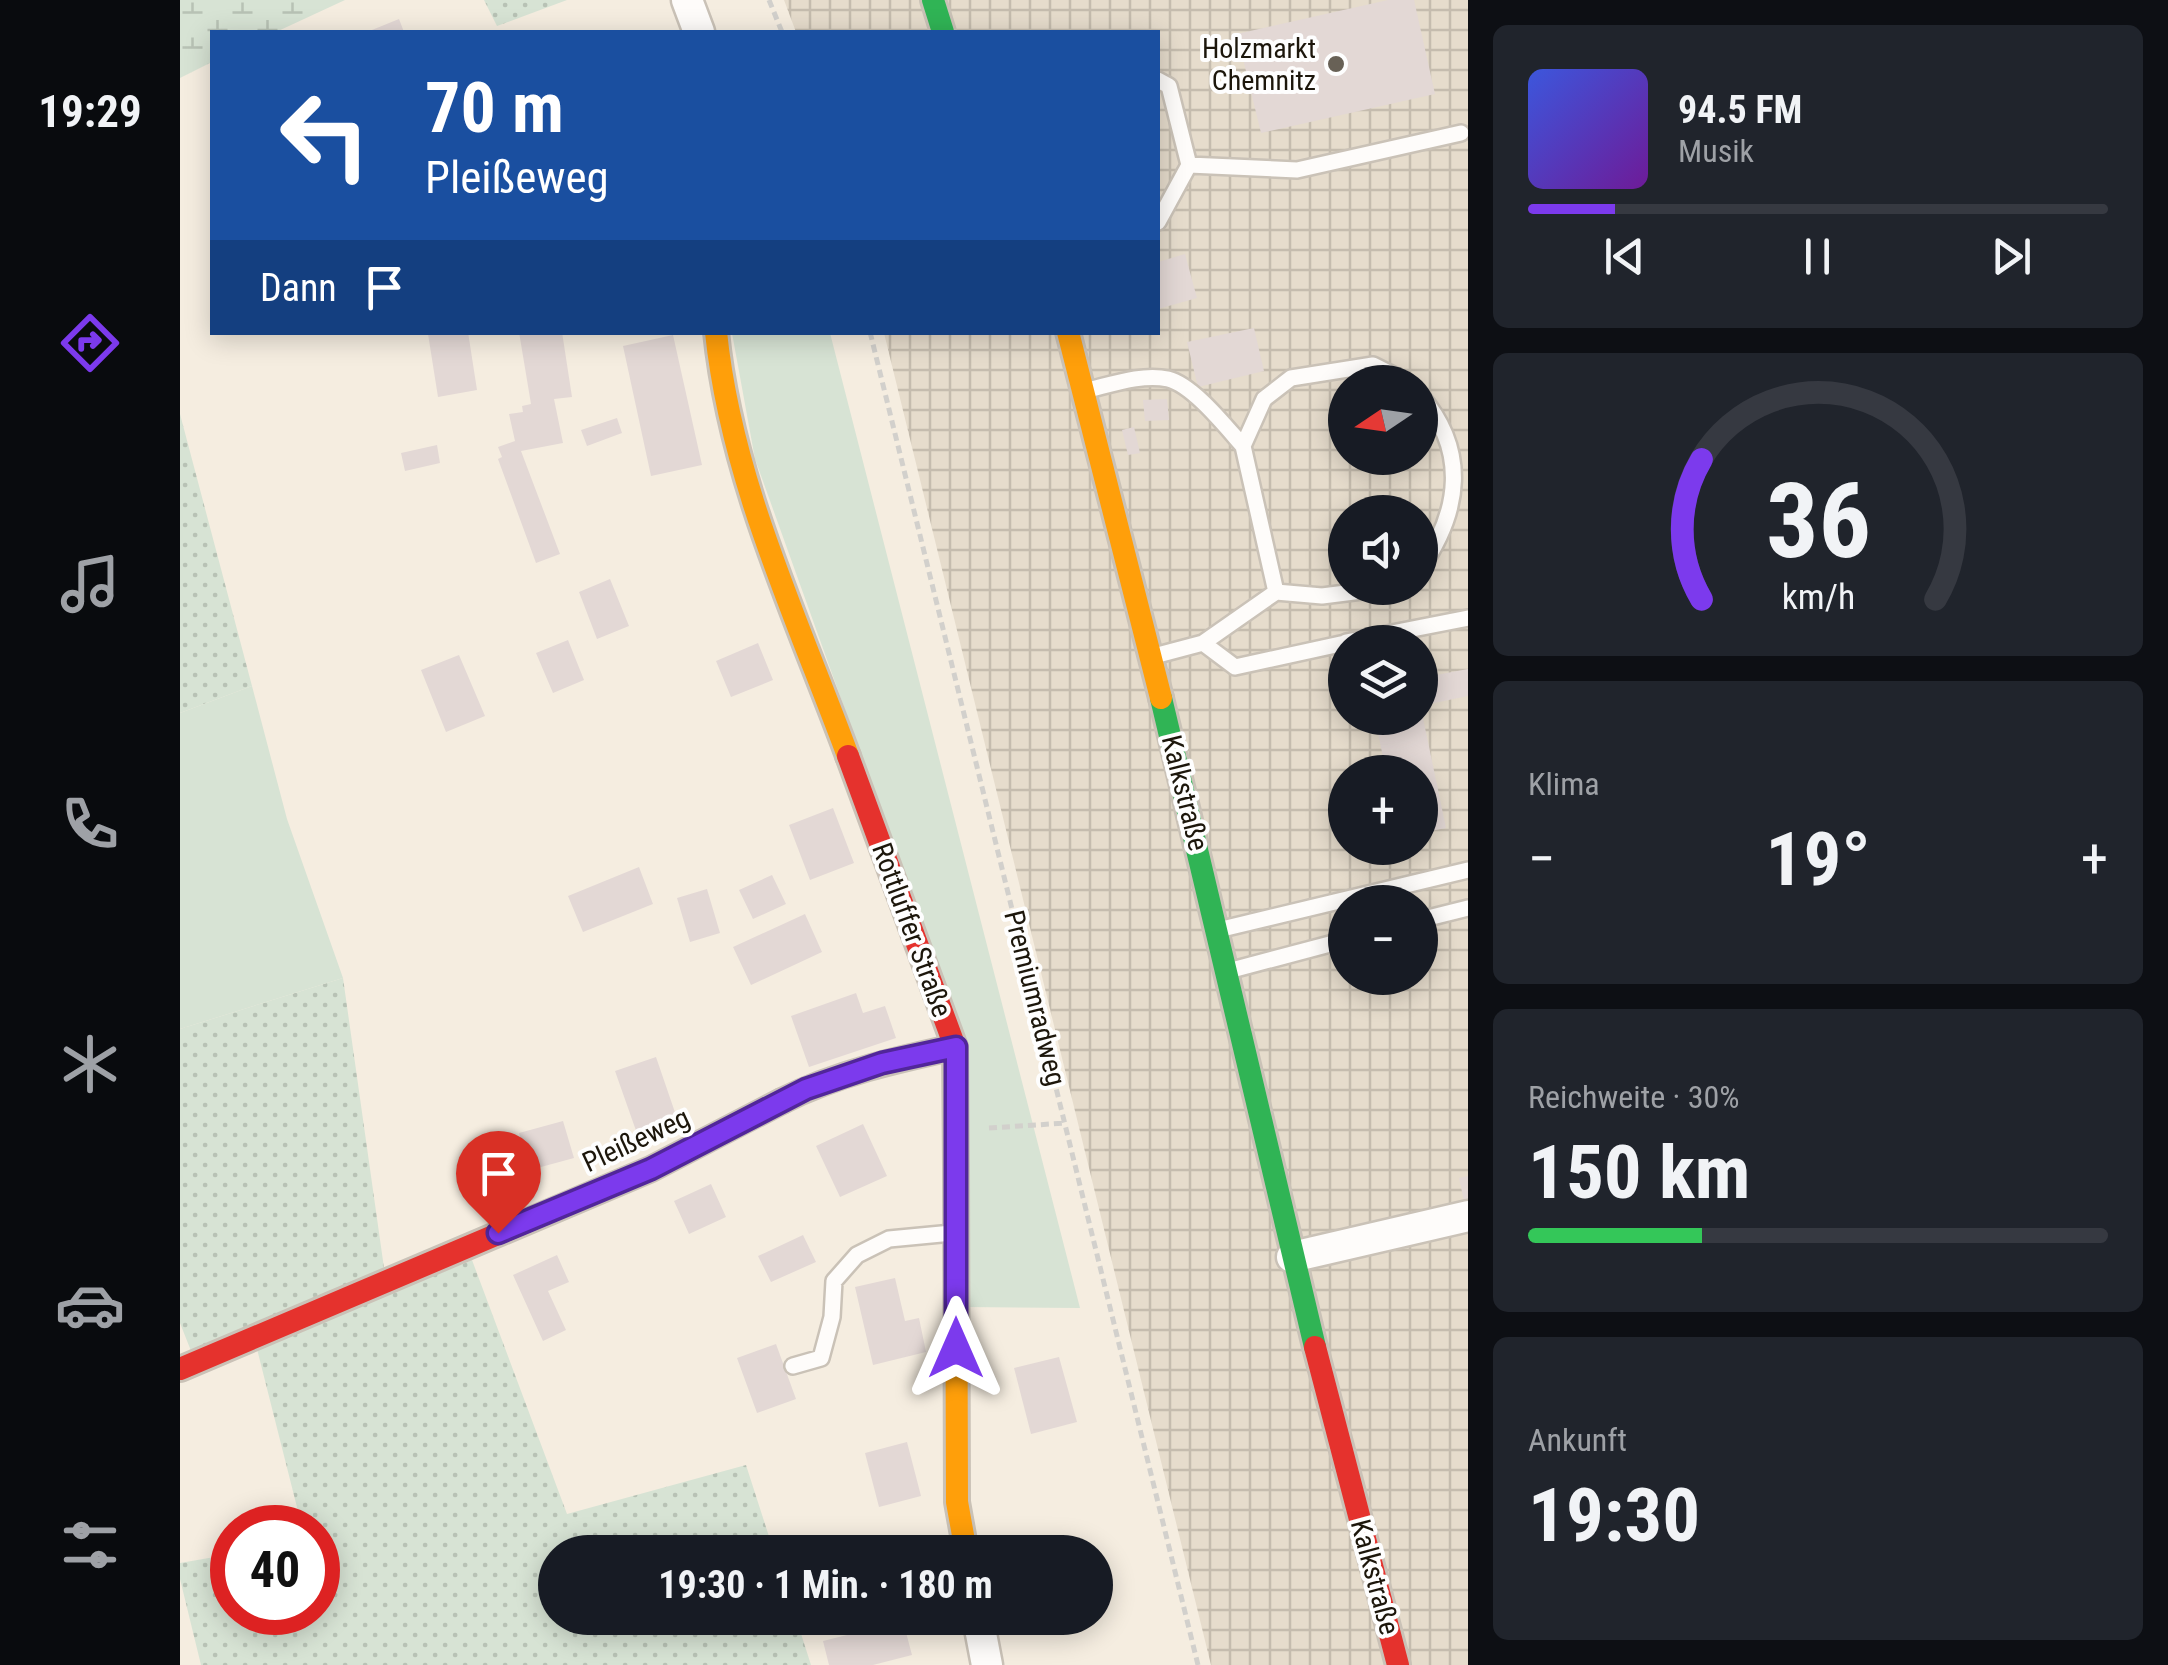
<!DOCTYPE html>
<html lang="de">
<head>
<meta charset="utf-8">
<style>
  body { margin:0; font-family:"Roboto Condensed",sans-serif; background:#20242c; color:#f1f3f6; height:100vh; display:flex; flex-direction:column; font-size:38px; white-space:nowrap }
  * { box-sizing:border-box; margin:0 }
  p { font-size:32px; color:#9ea1a6 }
  .icon { flex:none; width:55px; height:55px; fill:none; stroke:currentColor; stroke-width:2; stroke-linecap:round; stroke-linejoin:round }
  .map { position:relative; flex:1; overflow:hidden }
  .panel { display:flex; flex-direction:column; gap:25px; padding:25px; background:#0d0f14; width:700px }
  .panel>* { flex:none }
  .top-card { position:absolute; left:30px; top:30px; width:950px; height:305px; border-radius:0px; box-shadow:0 5px 25px #0003; background:#1a4fa0; color:#fff; overflow:hidden }
  .needle { width:65px; rotate:257deg }
  .tools { position:absolute; left:1148px; top:365px; display:grid; gap:20px }
  .tools a { display:grid; place-items:center; width:110px; height:110px; border-radius:50%; background:#171b24; box-shadow:0 5px 25px #0003; font-size:50px }
  .speed { position:absolute; left:30px; top:1505px; display:flex; gap:20px; font-size:50px; font-weight:700; text-align:center }
  .speed>* { display:grid; place-content:center; width:130px; height:130px; border-radius:50%; background:#171b24; box-shadow:0 5px 25px #0003; line-height:1 }
  .speed .limit { border:15px solid #d22; background:#fff; color:#111 }
  .pin { position:absolute; display:grid; place-items:center; width:85px; height:85px; color:#fff; margin:-102px -42px; border-radius:50% 50% 50% 0; rotate:-45deg; box-shadow:0 0 10px #0007 }
  .pin .icon { rotate:45deg }
  .me { position:absolute; width:110px; margin:-55px; rotate:0deg; stroke-linejoin:round; filter:drop-shadow(0 0 8px #0008) }
  .turn { display:flex; align-items:center; gap:35px; height:210px; padding:0 50px; font-size:45px }
  .turn .icon { width:130px; height:130px; stroke-width:2.5 }
  .turn b { display:block; font-size:70px; line-height:85px }
  .then { display:flex; align-items:center; height:95px; padding:0 50px; background:#0003; gap:20px; font-size:38px }
  .big { font-size:75px; font-weight:700; line-height:1.1 }
  .panel .tile { flex:1; display:flex; flex-direction:column; justify-content:center; gap:15px; min-width:0; padding:0 35px; border-radius:15px; background:#20242c }
  .panel .dial { align-items:center; gap:0 }
  .dial svg { height:260px; overflow:visible; fill:none; stroke:#363941; stroke-width:7; stroke-linecap:round; text-anchor:middle }
  .dial text { fill:#f1f3f6; stroke:none }
  .song { display:flex; align-items:center; gap:30px }
  .cover { width:120px; height:120px; border-radius:15px; background:linear-gradient(135deg,hsl(230 70% 55%),hsl(280 70% 35%)) }
  .played { height:10px; border-radius:5px; background:linear-gradient(90deg,#7c3aed 15%,#363941 15%) }
  .keys { display:flex; justify-content:space-around; direction:ltr }
  .heat { display:flex; justify-content:space-between; align-items:center; font-size:55px; direction:ltr }
  .charge { height:15px; border-radius:8px; background:linear-gradient(90deg,#34c759 30%,#363941 0) }
  .trip { position:absolute; left:358px; top:1535px; width:575px; height:100px; border-radius:50px; background:#171b24; box-shadow:0 5px 25px #0003; font-weight:700; line-height:100px; text-align:center }
  main { display:flex; flex:1; min-height:0 }
  .tabs { display:flex; flex-direction:column; width:180px; justify-content:space-around; align-items:center; background:#090b0e; color:#9ea1a6 }
  .tabs .icon { width:70px; height:70px }
  .tabs .active { color:#7c3aed }
  .tabs b { font-size:45px; color:#f1f3f6 }
  .map>svg:first-child { display:block }
  .industrial { fill:url(#industrial-grid); fill-rule:evenodd }
  .grass { fill:url(#grass-dots) }
  .wetland { fill:url(#wetland-marsh) }
  .garden { fill:#d7e3d4 }
  .building { fill:#e3d8d5 }
  .lines { fill:none; stroke-linecap:round; stroke-linejoin:round }
  .lane-casing { stroke:#cac2b7; stroke-width:20 }
  .street-casing { stroke:#cac2b7; stroke-width:35 }
  .fast-casing { stroke:#cac2b7; stroke-width:28 }
  .slow-casing { stroke:#cac2b7; stroke-width:28 }
  .jam-casing { stroke:#cac2b7; stroke-width:28 }
  .path { stroke:#d2d0cc; stroke-width:5; stroke-dasharray:8 5; stroke-linecap:butt }
  .lane { stroke:#fefcfa; stroke-width:15 }
  .street { stroke:#fefcfa; stroke-width:30 }
  .fast { stroke:#30b455; stroke-width:22 }
  .slow { stroke:#ff9f0a; stroke-width:22 }
  .jam { stroke:#e5322d; stroke-width:22 }
  .route-casing { stroke:#51269a; stroke-width:25 }
  .route { stroke:#7c3aed; stroke-width:18 }
  .poi-dot { fill:#686156; stroke:#fefefe; stroke-width:4 }
  .labels { text-anchor:middle; dominant-baseline:central; stroke-width:8; stroke-linejoin:round; paint-order:stroke }
  .poi-label { font-size:28px; fill:#1c160b; stroke:#fefefe; text-anchor:end }
  .street-label { font-size:28px; fill:#1c160b; stroke:#fefefe }
</style>
</head>
<body>
<main>
<nav class="tabs">
<b>19:29</b>
<svg class="icon active" aria-label="directions" viewBox="0 0 24 24"><path d="M12 3l9 9-9 9-9-9zM9 14v-3h6M13 9l2 2-2 2"/></svg>
<svg class="icon" aria-label="music" viewBox="0 0 24 24"><path d="M9 18V5l10-2v13"/><circle cx="6" cy="18" r="3"/><circle cx="16" cy="16" r="3"/></svg>
<svg class="icon" aria-label="phone" viewBox="0 0 24 24"><path d="M5 4h4l2 5-3 2q2 4 5 5l2-3 5 2v4C11 20 4 13 5 4z"/></svg>
<svg class="icon" aria-label="climate" viewBox="0 0 24 24"><path d="M12 3v18M4 7l16 10M4 17L20 7"/></svg>
<svg class="icon" aria-label="car" viewBox="0 0 24 24"><path d="M5 17H2v-5l4-1 3-4h7l3 4 3 1v5h-3M9 17h6M6 11h13"/><circle cx="7" cy="17" r="2"/><circle cx="17" cy="17" r="2"/></svg>
<svg class="icon" aria-label="filters" viewBox="0 0 24 24"><path d="M4 7h16M4 17h16"/><circle cx="9" cy="7" r="2"/><circle cx="15" cy="17" r="2"/></svg>
</nav>
<div class="map">
<svg width="1288" height="1665" viewBox="0 0 1288 1665">
  <defs>
    <pattern id="industrial-grid" width="8" height="8" patternUnits="userSpaceOnUse" patternTransform="scale(2.5)"><rect width="8" height="8" fill="#e6dccc"/><path d="M0 4h8M4 0v8" fill="none" stroke="#c5bcae"/></pattern>
    <pattern id="grass-dots" width="8" height="8" patternUnits="userSpaceOnUse" patternTransform="scale(2.5)"><rect width="8" height="8" fill="#d7e3d4"/><path d="M2 2h.1M6 6h.1" fill="none" stroke="#b8c2b5" stroke-width="1.8" stroke-linecap="round"/></pattern>
    <pattern id="wetland-marsh" width="20" height="14" patternUnits="userSpaceOnUse" patternTransform="scale(2.5)"><rect width="20" height="14" fill="#d7e3d4"/><path d="M1 5h8M5 5V1M11 12h8M15 12V8" fill="none" stroke="#b8c2b5"/></pattern>
  </defs>
  <rect width="100%" height="100%" fill="#f5ede0"/>
  <path class="industrial" d="M604,0h684v1665h-257l-327,-1332 274,-1v-300h-362zM1165,382h75v76h-75zM1165,512h75v76h-75zM1165,642h75v76h-75zM1165,772h75v76h-75zM1165,902h75v76h-75z"/>
  <path class="grass" d="M304,0h83l-70,26z
    M0,414l72,272 -72,27z
    M163,978l42,297 -192,81 -13,-33v-294z
    M292,1260l95,254 179,-49 28,87h-219v66h241l15,47h-610l-21,-86v-16l52,-9v58h86v-84l-16,-1 -45,-178z"/>
  <path class="wetland" d="M0,0h165l-69,32h-64v30l-32,16z"/>
  <path class="garden" d="M552,333h98l250,975 -116,-1 2,-260 -211,-588z
    M72,686l35,133 56,159 -163,51v-316z"/>
  <path class="building" d="M1208,0h26l21,94 -174,39 -24,-99z
    M219,19l5,13h-37z
    M1005,254l12,44 -39,11v-47z
    M1074,328l10,43 -66,16 -11,-45z
    M288,332l9,58 -39,7 -10,-63z
    M339,332h43l10,65 -18,2 9,44 -42,8 39,103 -24,9 -38,-104 4,-2 -4,-10 17,-6 -6,-27 14,-2 -1,-6 9,-2z
    M493,335l29,130 -51,11 -28,-130z
    M987,399l2,21 -24,1 -2,-21z
    M437,418l5,15 -35,13 -6,-16z
    M954,427l6,26 -12,2 -6,-25z
    M257,445l3,18 -35,8 -4,-18z
    M430,579l19,47 -32,13 -18,-47z
    M388,640l16,40 -31,13 -17,-40z
    M578,643l15,37 -42,17 -15,-36z
    M279,655l26,61 -39,16 -25,-62z
    M1288,669v27l-48,10v-28z
    M1195,718h48l23,110 -26,5v-61h-34z
    M653,808l21,55 -44,17 -21,-55z
    M459,867l14,37 -70,28 -15,-36z
    M592,875l14,29 -33,15 -14,-29z
    M527,889l13,44 -30,9 -13,-44z
    M625,914l17,38 -71,33 -18,-38z
    M676,993l7,20 22,-7 11,32 -87,29 -18,-51z
    M476,1057l24,70 -40,15 -25,-71z
    M383,1121l11,37 -44,12 -11,-37z
    M683,1124l24,52 -47,21 -24,-51z
    M1288,1176v35h-2l-7,-33z
    M531,1184l15,33 -37,17 -15,-33z
    M623,1235l13,27 -45,20 -13,-26z
    M377,1255l12,27 -21,9 18,39 -23,11 -30,-66z
    M715,1278l10,43 14,-3 7,34 -53,13 -18,-78z
    M596,1344l20,55 -39,14 -20,-55z
    M879,1357l18,65 -46,12 -17,-66z
    M727,1442l14,54 -42,11 -14,-54z
    M723,1621l9,34 -39,10h-44l-6,-24z"/>
  <g class="lines">
    <defs>
      <path id="lane" d="M978,80l11,6 20,79 -31,57
        M1009,165l108,5 164,-37
        M904,391c26,-6 58,-18 84,-12 25,6 58,48 75,67
        M1240,395c48,55 41,116 0,174
        M1096,592l-33,-146 21,-47 27,-21 82,-13 34,17
        M1166,642l122,-24
        M1023,643l32,24 110,-24
        M974,656l49,-13 73,-51 46,4 64,-8
        M1240,920l48,-12
        M1038,930l250,-60
        M1048,971l117,-31
        M613,1366l28,-8 11,-41 2,-36 23,-26 32,-16 63,-6"/>
      <path id="street" d="M507,0l12,32
        M1112,1257l176,-41
        M798,1618l9,47"/>
      <path id="fast" d="M753,0l10,32
        M981,698l154,649"/>
      <path id="slow" d="M536,332c15,148 81,286 132,424
        M888,332l93,366
        M602,1101c55,-28 114,-41 173,-54
        M776,1168l1,334 9,50"/>
      <path id="jam" d="M668,756l107,291 1,121
        M1135,1347l83,318
        M0,1369l471,-200 131,-68"/>
    </defs>
    <use href="#lane" class="lane-casing"/>
    <use href="#street" class="street-casing"/>
    <use href="#fast" class="fast-casing"/>
    <use href="#slow" class="slow-casing"/>
    <use href="#jam" class="jam-casing"/>
    <path class="path" d="M589,0l13,32
      M690,332l328,1333
      M809,1128l77,-5"/>
    <use href="#lane" class="lane"/>
    <use href="#street" class="street"/>
    <use href="#fast" class="fast"/>
    <use href="#slow" class="slow"/>
    <use href="#jam" class="jam"/>
  </g>
  <g class="lines">
    <defs>
      <path id="route" d="M318,1233l153,-64 155,-80 76,-26 74,-16v301"/>
    </defs>
    <use href="#route" class="route-casing"/>
    <use href="#route" class="route"/>
  </g>
  <circle class="poi-dot" cx="1156" cy="64" r="10"/>
  <g class="labels">
    <g class="poi-label">
      <text x="1136" y="48">Holzmarkt<tspan x="1136" dy="32">Chemnitz</tspan></text>
    </g>
    <g class="street-label">
      <text transform="translate(1005 793) rotate(76)">Kalkstraße</text>
      <text transform="translate(732 930) rotate(70)">Rottluffer Straße</text>
      <text transform="translate(855 998) rotate(76)">Premiumradweg</text>
      <text transform="translate(456 1140) rotate(-25)">Pleißeweg</text>
      <text transform="translate(1195 1577) rotate(75)">Kalkstraße</text>
    </g>
  </g>
</svg>
<div class="tools">
<a><svg class="needle" viewBox="-14 -14 28 28"><path d="M0-13l5 13h-10z" fill="#e53935"/><path d="M0 13l5-13h-10z" fill="#9ea1a6"/></svg></a>
<a><svg class="icon" aria-label="sound" viewBox="0 0 24 24"><path d="M4 9h4l5-4v14l-5-4H4zM17 9q2 3 0 6"/></svg></a>
<a><svg class="icon" aria-label="layers" viewBox="0 0 24 24"><path d="M12 4l9 5-9 5-9-5zM3 14l9 5 9-5"/></svg></a>
<a>+</a>
<a>−</a>
</div>
<div class="speed"><div class="limit">40</div></div>
<div class="pin" style="left:318px;top:1233px;background:#d93025"><svg class="icon" aria-label="arrive" viewBox="0 0 24 24"><path d="M6 21V4h12l-3 4 3 4H6"/></svg></div>
<svg class="me" style="left:776px;top:1348px" viewBox="-20 -20 40 40"><path d="M0-17L14 15 0 8-14 15z" fill="#7c3aed" stroke="#fff" stroke-width="4"/></svg>
<div class="trip">19:30 · 1 Min. · 180 m</div>
<div class="top-card">
<div class="turn"><svg class="icon" aria-label="left" viewBox="0 0 24 24"><path d="M17 20v-9H6M10 6l-5 5 5 5"/></svg><div><b>70 m</b>Pleißeweg</div></div>
<div class="then">Dann<svg class="icon" aria-label="arrive" viewBox="0 0 24 24"><path d="M6 21V4h12l-3 4 3 4H6"/></svg></div>
</div>
</div>
<section class="panel">
<div class="tile">
<div class="song"><i class="cover"></i><div><b>94.5 FM</b><p>Musik</p></div></div>
<div class="played"></div>
<div class="keys"><svg class="icon" aria-label="previous" viewBox="0 0 24 24"><path d="M18 5L8 12l10 7zM5 5v14"/></svg><svg class="icon" aria-label="pause" viewBox="0 0 24 24"><path d="M8 5v14M16 5v14"/></svg><svg class="icon" aria-label="next" viewBox="0 0 24 24"><path d="M6 5l10 7-10 7zM19 5v14"/></svg></div>
</div>
<div class="tile dial"><svg viewBox="0 0 100 80">
<path d="M14 69A42 42 0 1 1 86 69"/>
<path d="M14 69A42 42 0 0 1 14 26" stroke="#7c3aed"/>
<text x="50" y="56" font-size="32" font-weight="700">36</text>
<text x="50" y="72" font-size="11">km/h</text>
</svg></div>
<div class="tile"><p>Klima</p>
<div class="heat"><a>−</a><b class="big">19°</b><a>+</a></div>
</div>
<div class="tile"><p>Reichweite · 30%</p><b class="big">150 km</b><div class="charge"></div></div>
<div class="tile"><p>Ankunft</p><b class="big">19:30</b></div>
</section>
</main>
</body>
</html>
